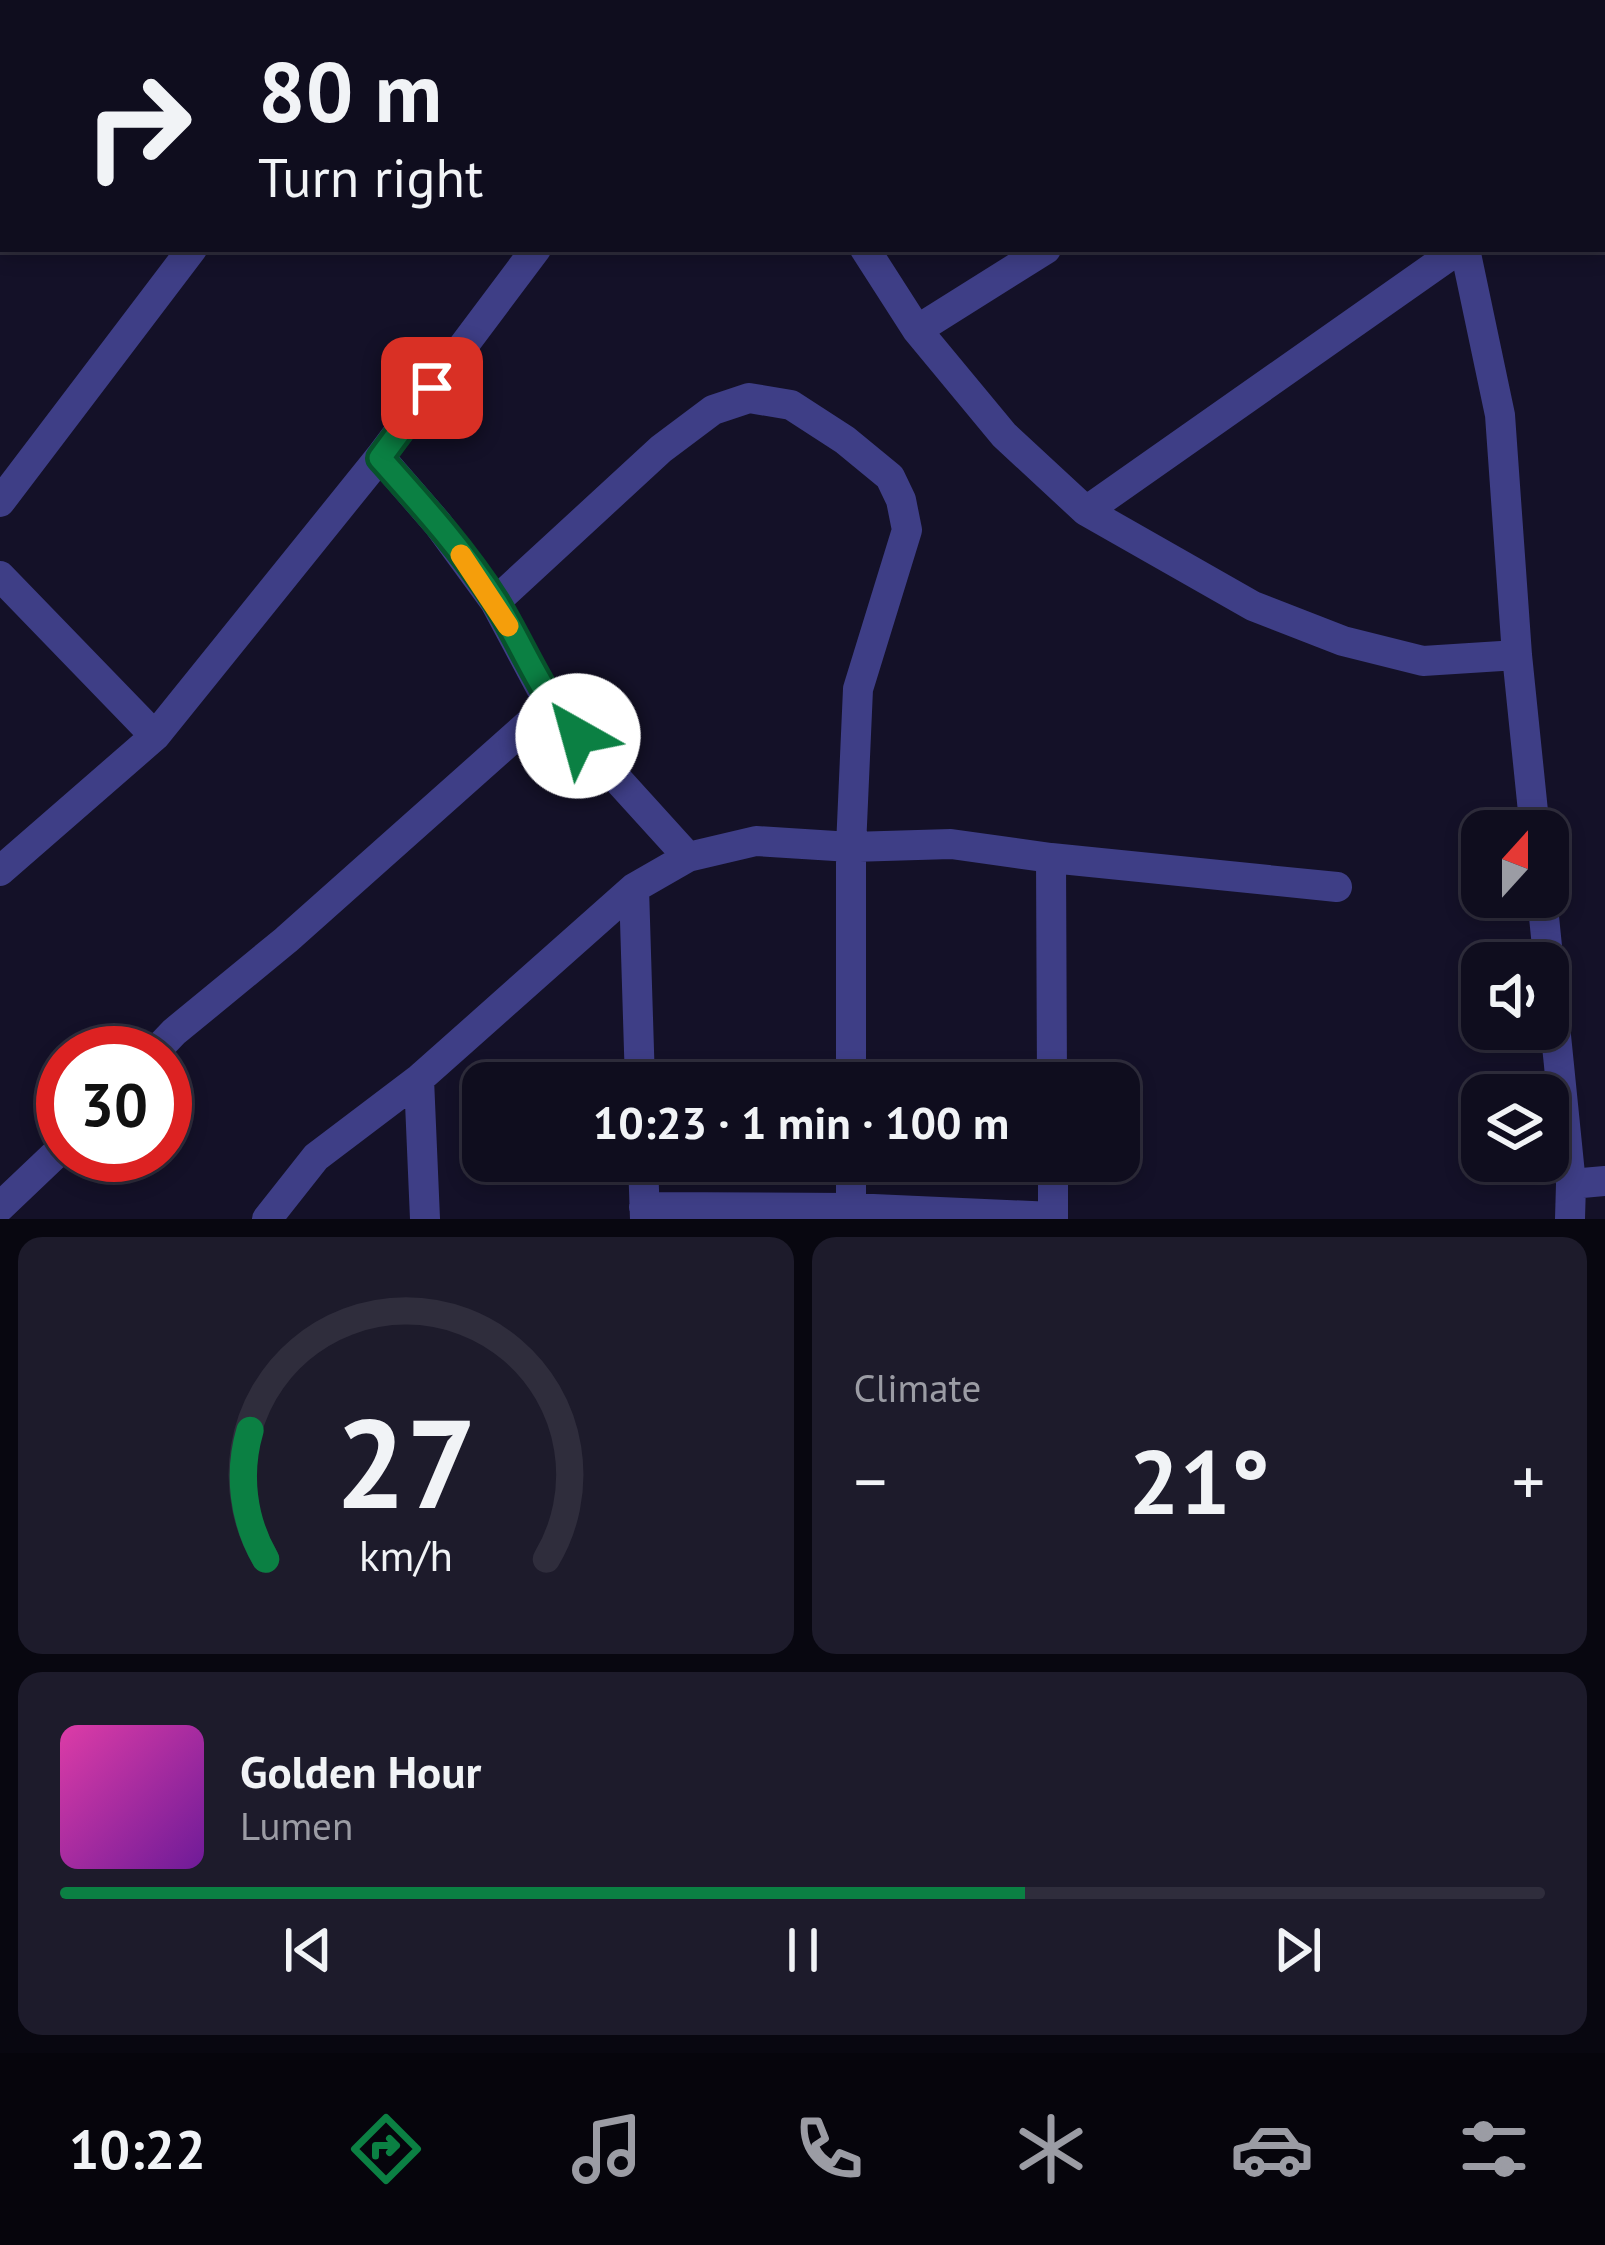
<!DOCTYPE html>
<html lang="en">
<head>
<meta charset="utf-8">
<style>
  body { margin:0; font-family:"PT Sans",sans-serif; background:#1d1b2b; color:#f1f3f6; height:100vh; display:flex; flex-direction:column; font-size:45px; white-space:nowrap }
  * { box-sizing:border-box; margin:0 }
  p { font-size:39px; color:#9b9ca4 }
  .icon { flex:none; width:66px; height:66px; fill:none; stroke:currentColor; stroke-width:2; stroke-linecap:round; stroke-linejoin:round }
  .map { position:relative; height:1219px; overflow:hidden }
  .side { display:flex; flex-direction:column; gap:18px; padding:18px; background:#080710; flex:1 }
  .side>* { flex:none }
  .guide { position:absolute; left:0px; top:0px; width:1605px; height:252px; box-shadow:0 6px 18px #0003,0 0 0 3px #2f2d3c; background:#0f0d1e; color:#f1f3f6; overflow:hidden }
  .needle { width:78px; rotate:21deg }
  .controls { position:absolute; left:1461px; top:810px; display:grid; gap:24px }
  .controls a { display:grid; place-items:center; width:108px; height:108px; border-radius:24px; background:#0f0d1e; box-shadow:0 6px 18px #0003,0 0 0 3px #2f2d3c; font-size:60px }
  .speed { position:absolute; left:36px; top:1026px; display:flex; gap:24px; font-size:60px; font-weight:700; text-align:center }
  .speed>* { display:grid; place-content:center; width:156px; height:156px; border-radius:50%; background:#0f0d1e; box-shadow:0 6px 18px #0003,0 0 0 3px #2f2d3c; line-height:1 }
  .speed .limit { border:18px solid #d22; background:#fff; color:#111 }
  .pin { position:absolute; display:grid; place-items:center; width:102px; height:102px; color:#fff; margin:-51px; border-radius:24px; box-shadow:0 6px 18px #0006 }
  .me { position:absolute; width:132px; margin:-66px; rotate:322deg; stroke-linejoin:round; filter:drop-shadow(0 0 9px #0008) }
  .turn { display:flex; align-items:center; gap:42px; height:252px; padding:0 60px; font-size:54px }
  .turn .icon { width:156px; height:156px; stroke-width:2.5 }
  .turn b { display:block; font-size:84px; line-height:102px }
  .big { font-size:90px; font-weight:700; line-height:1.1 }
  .side .widget { flex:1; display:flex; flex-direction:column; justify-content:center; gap:18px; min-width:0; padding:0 42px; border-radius:24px; background:#1d1b2b }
  .side .dial { align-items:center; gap:0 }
  .dial svg { height:312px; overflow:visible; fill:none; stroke:#2f2d3c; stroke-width:7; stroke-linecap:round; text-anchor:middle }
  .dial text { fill:#f1f3f6; stroke:none }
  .song { display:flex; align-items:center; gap:36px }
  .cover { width:144px; height:144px; border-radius:18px; background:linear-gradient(135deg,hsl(320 70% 55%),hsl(280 70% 35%)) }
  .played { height:12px; border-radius:6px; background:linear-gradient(90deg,#0b8043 65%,#2f2d3c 65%) }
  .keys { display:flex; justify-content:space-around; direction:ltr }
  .heat { display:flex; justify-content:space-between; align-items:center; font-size:66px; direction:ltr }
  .side .tiles { flex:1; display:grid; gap:18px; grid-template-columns:1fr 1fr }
  .widget:last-child { grid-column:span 2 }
  .trip { position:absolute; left:462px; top:1062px; width:678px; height:120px; border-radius:24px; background:#0f0d1e; box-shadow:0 6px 18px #0003,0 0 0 3px #2f2d3c; font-weight:700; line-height:120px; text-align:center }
  .tab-bar { display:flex; height:192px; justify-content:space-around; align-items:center; background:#06050c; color:#9b9ca4 }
  .tab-bar .icon { width:84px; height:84px }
  .tab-bar .active { color:#0b8043 }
  .tab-bar b { font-size:54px; color:#f1f3f6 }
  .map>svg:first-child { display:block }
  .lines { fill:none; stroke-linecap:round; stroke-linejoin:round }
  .minor { stroke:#3e3e86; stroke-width:30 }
  .route-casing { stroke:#07532c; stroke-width:30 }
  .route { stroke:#0b8043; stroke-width:21 }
  .slow { stroke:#f59e0b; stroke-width:21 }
</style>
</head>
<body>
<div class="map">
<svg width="1605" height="1219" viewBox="0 0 1605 1219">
  <rect width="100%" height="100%" fill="#141128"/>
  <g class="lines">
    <path class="minor" d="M369,0l4,3
      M709,0l1,3
      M1413,0l1,3
      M1003,3l5,-3
      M1450,3l8,-3
      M865,249l52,81 87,105 82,76 167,95 90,35 80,20 94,-6
      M1465,249l35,166 17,240 18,176
      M917,330l129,-81
      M380,457l58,67 57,78 55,103 138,152
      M0,502l192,-253
      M1086,511l373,-262
      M0,576l155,160
      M495,602l166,-153 52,-39 36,-12 42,7 54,35 45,37 11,23 6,30 -49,159 -7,158v236
      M1051,858l1,225
      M0,871l155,-135 225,-279 156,-208
      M634,888l6,195
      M1542,897l29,287 -1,35
      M154,1053l20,-21 112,-92 264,-235
      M419,1079l6,140
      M643,1161l2,58
      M1053,1161v58
      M1571,1184l34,-3
      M0,1207l63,-60
      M644,1207l207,1 202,9
      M267,1219l49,-62 103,-78 215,-191 54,-31 68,-16 95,6 100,-3 100,14 286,29
      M851,1219v-58"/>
  </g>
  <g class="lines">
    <defs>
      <path id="route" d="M432,388l-52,70c41,46 83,92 116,144 28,46 45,93 82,134"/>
    </defs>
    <use href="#route" class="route-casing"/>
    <use href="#route" class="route"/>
    <path class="slow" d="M461,555l47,71"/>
  </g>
</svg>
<div class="controls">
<a><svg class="needle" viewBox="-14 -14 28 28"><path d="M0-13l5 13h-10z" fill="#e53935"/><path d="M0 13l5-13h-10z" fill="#9b9ca4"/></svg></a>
<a><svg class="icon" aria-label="sound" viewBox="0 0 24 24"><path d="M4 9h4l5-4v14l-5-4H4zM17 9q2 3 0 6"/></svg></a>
<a><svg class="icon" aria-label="layers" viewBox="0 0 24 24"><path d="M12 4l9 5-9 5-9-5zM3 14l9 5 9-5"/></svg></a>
</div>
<div class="speed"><div class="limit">30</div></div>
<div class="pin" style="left:432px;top:388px;background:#d93025"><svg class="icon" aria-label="arrive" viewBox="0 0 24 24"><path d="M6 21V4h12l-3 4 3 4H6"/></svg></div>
<svg class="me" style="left:578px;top:736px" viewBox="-20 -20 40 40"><circle r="19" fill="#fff"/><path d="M0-13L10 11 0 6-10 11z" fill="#0b8043"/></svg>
<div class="trip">10:23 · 1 min · 100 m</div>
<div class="guide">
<div class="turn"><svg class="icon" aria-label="right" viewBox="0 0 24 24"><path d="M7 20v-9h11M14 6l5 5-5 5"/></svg><div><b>80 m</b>Turn right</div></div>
</div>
</div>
<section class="side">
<div class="tiles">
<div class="widget dial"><svg viewBox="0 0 100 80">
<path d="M14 69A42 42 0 1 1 86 69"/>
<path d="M14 69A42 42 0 0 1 10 36" stroke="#0b8043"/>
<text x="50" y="56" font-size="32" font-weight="700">27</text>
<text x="50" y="72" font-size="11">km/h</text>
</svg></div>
<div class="widget"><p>Climate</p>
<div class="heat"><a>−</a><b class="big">21°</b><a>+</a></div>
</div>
<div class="widget">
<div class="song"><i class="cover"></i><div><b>Golden Hour</b><p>Lumen</p></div></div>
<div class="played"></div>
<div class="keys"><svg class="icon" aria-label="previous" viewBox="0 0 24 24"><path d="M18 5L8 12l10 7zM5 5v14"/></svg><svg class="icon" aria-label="pause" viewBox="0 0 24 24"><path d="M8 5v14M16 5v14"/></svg><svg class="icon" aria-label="next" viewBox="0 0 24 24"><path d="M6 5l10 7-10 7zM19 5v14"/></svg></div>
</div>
</div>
</section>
<nav class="tab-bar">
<b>10:22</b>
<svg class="icon active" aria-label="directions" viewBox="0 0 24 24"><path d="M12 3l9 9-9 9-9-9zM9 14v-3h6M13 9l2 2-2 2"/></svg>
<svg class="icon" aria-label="music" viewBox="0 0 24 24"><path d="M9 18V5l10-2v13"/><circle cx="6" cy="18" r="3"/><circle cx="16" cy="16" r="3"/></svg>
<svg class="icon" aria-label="phone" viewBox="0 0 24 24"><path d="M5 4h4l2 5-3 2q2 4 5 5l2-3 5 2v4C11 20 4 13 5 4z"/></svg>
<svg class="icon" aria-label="climate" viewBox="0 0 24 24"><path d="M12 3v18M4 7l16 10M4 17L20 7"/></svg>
<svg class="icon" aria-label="car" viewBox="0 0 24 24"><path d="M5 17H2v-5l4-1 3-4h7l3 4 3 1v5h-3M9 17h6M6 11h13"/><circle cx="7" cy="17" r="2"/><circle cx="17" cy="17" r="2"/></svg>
<svg class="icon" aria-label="filters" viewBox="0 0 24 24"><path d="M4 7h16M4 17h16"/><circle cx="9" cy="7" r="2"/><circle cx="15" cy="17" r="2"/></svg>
</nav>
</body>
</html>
